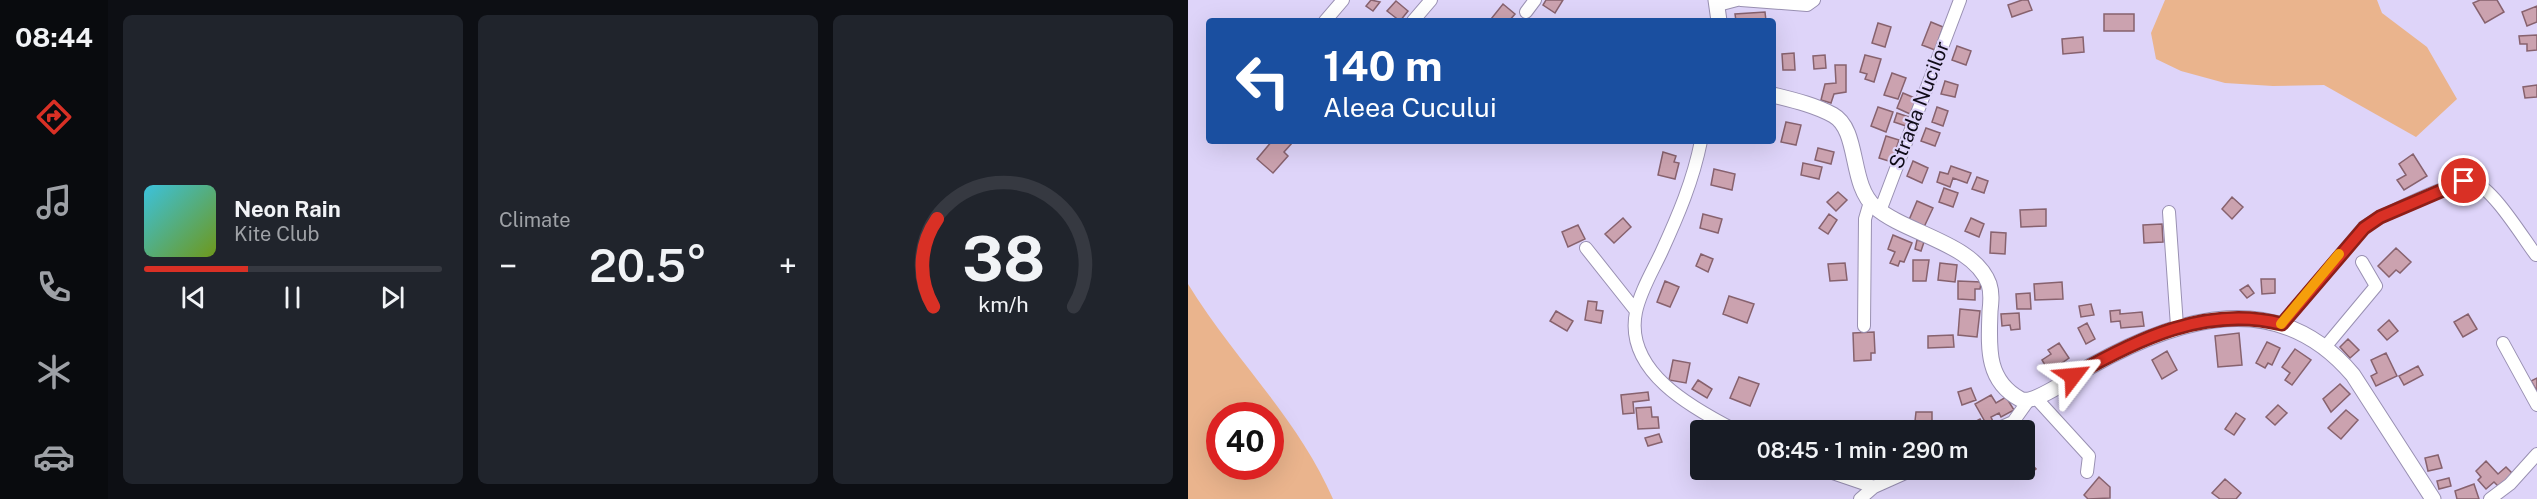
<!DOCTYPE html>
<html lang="en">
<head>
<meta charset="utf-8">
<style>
  body { margin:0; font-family:"Public Sans",sans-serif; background:#20242c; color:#f1f3f6; height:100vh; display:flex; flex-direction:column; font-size:22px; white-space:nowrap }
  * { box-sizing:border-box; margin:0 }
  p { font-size:20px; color:#9ea1a6 }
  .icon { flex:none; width:33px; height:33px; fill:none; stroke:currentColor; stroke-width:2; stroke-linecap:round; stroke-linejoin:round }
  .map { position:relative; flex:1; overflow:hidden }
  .panel { display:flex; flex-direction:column; gap:15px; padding:15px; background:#0d0f14; width:1080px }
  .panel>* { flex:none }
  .banner { position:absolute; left:18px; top:18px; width:570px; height:126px; border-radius:6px; box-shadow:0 6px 24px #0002; background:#1a4fa0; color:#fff; overflow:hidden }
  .speed { position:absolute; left:18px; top:402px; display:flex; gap:12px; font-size:30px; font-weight:700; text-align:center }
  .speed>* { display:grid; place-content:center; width:78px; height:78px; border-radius:50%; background:#171b24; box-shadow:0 6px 24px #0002; line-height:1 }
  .speed .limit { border:9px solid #d22; background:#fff; color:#111 }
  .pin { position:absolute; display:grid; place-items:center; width:51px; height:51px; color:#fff; margin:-26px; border:3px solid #fff; border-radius:50%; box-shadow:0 2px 6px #0007 }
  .me { position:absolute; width:66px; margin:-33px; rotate:61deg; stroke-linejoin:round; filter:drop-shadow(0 0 4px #0008) }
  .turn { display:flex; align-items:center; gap:21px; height:126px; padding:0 18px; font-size:27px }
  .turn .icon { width:78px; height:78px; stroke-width:2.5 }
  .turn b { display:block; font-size:42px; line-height:51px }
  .big { font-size:45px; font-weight:600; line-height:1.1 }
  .panel .widget { flex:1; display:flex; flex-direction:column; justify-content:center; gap:9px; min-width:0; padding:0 21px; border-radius:9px; background:#20242c }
  .panel .dial { align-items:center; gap:0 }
  .dial svg { height:156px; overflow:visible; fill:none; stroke:#363941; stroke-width:7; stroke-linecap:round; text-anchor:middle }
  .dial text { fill:#f1f3f6; stroke:none }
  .song { display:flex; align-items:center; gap:18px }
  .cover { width:72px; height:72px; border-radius:9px; background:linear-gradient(135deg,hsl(190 70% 55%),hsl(80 70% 35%)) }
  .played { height:6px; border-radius:3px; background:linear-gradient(90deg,#d93025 35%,#363941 35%) }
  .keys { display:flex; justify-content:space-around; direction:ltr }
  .heat { display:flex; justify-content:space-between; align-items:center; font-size:33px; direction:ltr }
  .panel .tiles { flex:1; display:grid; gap:15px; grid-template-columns:repeat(3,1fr) }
  .trip { position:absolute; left:502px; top:420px; width:345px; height:60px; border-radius:6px; background:#171b24; box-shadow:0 6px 24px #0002; font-weight:600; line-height:60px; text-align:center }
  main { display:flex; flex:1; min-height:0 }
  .menu { display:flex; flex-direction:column; width:108px; justify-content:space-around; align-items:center; background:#090b0e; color:#9ea1a6 }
  .menu .icon { width:42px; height:42px }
  .menu .active { color:#d93025 }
  .menu b { font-size:27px; color:#f1f3f6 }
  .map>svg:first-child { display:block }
  .green { fill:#eab48d; fill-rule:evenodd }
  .building { fill:#cba2af; stroke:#87626e; stroke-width:1.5 }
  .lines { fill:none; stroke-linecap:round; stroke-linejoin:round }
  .minor-casing { stroke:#9990b2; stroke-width:14 }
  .tertiary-casing { stroke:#9990b2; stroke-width:17 }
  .minor { stroke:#fff; stroke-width:12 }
  .tertiary { stroke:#fff; stroke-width:15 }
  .route-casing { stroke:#8d1f18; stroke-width:15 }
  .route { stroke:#d93025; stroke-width:10 }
  .slow { stroke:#f59e0b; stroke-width:10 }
  .labels { text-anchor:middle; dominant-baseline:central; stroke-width:4.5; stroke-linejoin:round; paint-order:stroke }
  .street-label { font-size:20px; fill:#0f0b17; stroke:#ded4f9 }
</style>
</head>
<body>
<main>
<nav class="menu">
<b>08:44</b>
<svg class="icon active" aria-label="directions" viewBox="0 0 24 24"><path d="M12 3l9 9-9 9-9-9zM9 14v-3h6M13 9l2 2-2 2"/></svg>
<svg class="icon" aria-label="music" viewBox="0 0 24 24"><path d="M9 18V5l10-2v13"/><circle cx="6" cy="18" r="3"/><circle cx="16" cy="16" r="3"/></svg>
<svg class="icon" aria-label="phone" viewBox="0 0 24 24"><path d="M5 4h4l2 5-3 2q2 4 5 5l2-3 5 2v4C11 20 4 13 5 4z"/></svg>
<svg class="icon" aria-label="climate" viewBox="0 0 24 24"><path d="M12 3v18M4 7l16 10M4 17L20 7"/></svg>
<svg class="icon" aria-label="car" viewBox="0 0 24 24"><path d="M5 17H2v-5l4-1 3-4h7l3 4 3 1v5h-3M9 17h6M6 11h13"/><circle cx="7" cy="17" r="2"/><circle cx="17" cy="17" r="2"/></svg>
</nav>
<section class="panel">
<div class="tiles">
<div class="widget">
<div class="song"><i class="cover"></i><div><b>Neon Rain</b><p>Kite Club</p></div></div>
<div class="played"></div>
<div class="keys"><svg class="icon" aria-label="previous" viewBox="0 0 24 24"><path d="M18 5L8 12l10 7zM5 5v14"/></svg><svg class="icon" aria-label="pause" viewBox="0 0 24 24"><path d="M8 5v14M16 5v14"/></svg><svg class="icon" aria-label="next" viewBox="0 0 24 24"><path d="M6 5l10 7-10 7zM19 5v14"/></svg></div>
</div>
<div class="widget"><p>Climate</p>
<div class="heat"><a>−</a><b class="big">20.5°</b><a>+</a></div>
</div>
<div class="widget dial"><svg viewBox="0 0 100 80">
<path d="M14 69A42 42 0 1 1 86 69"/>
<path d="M14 69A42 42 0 0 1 16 24" stroke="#d93025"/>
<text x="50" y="56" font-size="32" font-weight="700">38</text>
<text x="50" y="72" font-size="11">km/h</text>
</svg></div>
</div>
</section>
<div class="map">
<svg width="1349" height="499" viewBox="0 0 1349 499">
  <rect width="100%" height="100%" fill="#ded4f9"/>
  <path class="green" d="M977,0h212l5,13 45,34 30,52 -41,38 -92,-52 -51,1 -48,-3 -44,-12 -25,-12 -5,-26z
    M0,284c45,74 110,134 145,215h-145zM32,416h50v50h-50z"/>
  <path class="building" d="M183,0l9,2 -7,9 -7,-5z
    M358,0h17l-8,13 -12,-8z
    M834,0h6l4,10 -20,7 -4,-12z
    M1292,0h17l7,12 -19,11 -12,-20z
    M208,1l12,10 -8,10 -13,-10z
    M315,4l12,10 -6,7h-15l-3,-2z
    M1349,6v16l-10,4 -5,-14z
    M577,12l1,9h-30l-1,-7z
    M916,14h30v17h-30z
    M743,22l12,5 -8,23 -13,-5z
    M690,23l13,4 -6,20 -13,-4z
    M1349,35v15l-10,1v-7h-7l-1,-8z
    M895,37l1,15 -21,2 -1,-15z
    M769,46l14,5 -5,14 -14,-5z
    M606,53l1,17h-12l-1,-16z
    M637,55l1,13 -12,1 -1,-13z
    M677,55l16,4 -7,23 -9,-3 2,-5 -7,-2z
    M647,65h11v27l-12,2 -3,9 -10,-3 4,-16 11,-1z
    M704,73l14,5 -8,21 -14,-4z
    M757,81l13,4 -3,12 -14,-3z
    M1349,85v12l-12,1 -2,-11z
    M715,93l14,6 -7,15 -13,-6z
    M690,107l15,5 -7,20 -15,-6z
    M749,107l11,4 -5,15 -11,-4z
    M709,113l12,4 -3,9 -12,-4z
    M598,122l15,3 -5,20 -15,-3z
    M738,128l14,5 -5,13 -14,-5z
    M698,136l13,4 -7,22 -13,-4z
    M84,141l20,2 -8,9 4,4 -15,17 -16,-14z
    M630,148l16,4 -3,12 -16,-4z
    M475,152l13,4 -2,6 5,1 -4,16 -17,-4z
    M1225,154l14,22 -23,14 -7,-10 9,-5 -7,-11z
    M725,161l15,7 -6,15 -15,-7z
    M615,163l19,4 -3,12 -18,-4z
    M763,166l20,7 -4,10 -14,-5 -3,9 -13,-5 3,-10 8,2z
    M526,169l21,5 -3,16 -21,-5z
    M789,177l11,4 -4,12 -12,-4z
    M756,188l14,5 -5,14 -14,-5z
    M650,192l9,8 -11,11 -9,-9z
    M1044,197l11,10 -11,12 -10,-10z
    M729,201l16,7 -9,19 -15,-7z
    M858,209v17l-25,1 -1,-17z
    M515,214l19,5 -4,14 -18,-5z
    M641,214l8,6 -9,14 -9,-6z
    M435,218l8,9 -17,16 -9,-9z
    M783,218l13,6 -5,13 -14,-6z
    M974,224l1,18 -19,1 -1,-18z
    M390,225l7,14 -17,8 -6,-15z
    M803,232l15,1 -1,21 -15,-1z
    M705,235l19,8 -8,19 -4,-1 -2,5 -8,-3 5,-11 -7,-3z
    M729,240l7,2 -3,9 -6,-2z
    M1208,248l15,14 -11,11 -4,-3 -7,7 -11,-11z
    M513,254l12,5 -5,13 -12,-6z
    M725,260h16l-3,21h-13z
    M657,263l2,17 -17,1 -2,-17z
    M752,263l17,2 -2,17 -17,-2z
    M1073,279h14v14l-13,1z
    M477,281l14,6 -9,20 -13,-5z
    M770,281l23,1 -1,7h-5v11l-17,-1z
    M874,282l1,17 -28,1 -1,-16z
    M1060,285l6,8 -7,5 -7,-8z
    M842,293l1,16h-14l-1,-15z
    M541,296l25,8 -7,19 -24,-9z
    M400,301l9,1 -1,8 7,1 -2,12 -16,-3z
    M903,304l3,11 -13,2 -2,-11z
    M772,309l20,2 -3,26 -19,-2z
    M932,310v4l22,-2 2,14 -23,2 -1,-7 -9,1 -1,-11z
    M368,311l17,10 -6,10 -17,-10z
    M831,313l1,16 -9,1 -1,-5 -8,1 -1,-12z
    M1280,314l9,15 -14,8 -9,-15z
    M1201,320l9,11 -11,9 -9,-10z
    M899,323l8,16 -9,5 -8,-16z
    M686,332l1,21h-4v7l-17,1 -1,-28z
    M1051,333l3,32 -24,2 -3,-31z
    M765,335l1,12 -26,1v-12z
    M1160,339l11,11 -9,8 -10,-11z
    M1079,342l13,6 -8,17 -4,-2 -3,5 -9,-5z
    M871,343l10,15 -20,14 -7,-12 9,-6 -3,-4z
    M1107,349l16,11 -19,25 -7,-5 5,-7 -8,-6z
    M979,351l10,19 -15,9 -10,-19z
    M1198,353l11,23 -21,10 -5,-10 6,-3 -6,-13z
    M485,360l17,3 -4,20 -17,-3z
    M1230,366l5,9 -19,10 -5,-9z
    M551,377l20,7 -9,22 -20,-8z
    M1349,378v13l-6,-10z
    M510,380l14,9 -5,9 -15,-9z
    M1152,384l10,10 -19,18 -8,-13z
    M783,388l5,12 -14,5 -4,-13z
    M460,392l1,8 -16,2 1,11 -11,1 -2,-19z
    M803,395l5,8 10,-6 8,13 -13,7 -2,-4 -8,4 3,7 -6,3 -13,-23z
    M1090,405l9,8 -12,12 -9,-8z
    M463,407l1,10h6l1,11 -21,1 -2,-21z
    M1158,410l12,10 -17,19 -13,-11z
    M728,412h16v10l-17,-1z
    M1048,413l9,6 -11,16 -9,-6z
    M792,419l6,10 -16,1 -3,-4z
    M471,434l3,8 -14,4 -3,-8z
    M1250,455l4,13 -14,3 -3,-13z
    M837,457l11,12 -10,8 -6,-7h5z
    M1298,461l12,13 8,-7 7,7 -14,13 -5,-5 -8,7 -8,-9 3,-3 -5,-6z
    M813,470h15l2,1 -9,7z
    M911,477l11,10v11l-22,1 -4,-4z
    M1261,478l2,8 -12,3 -2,-8z
    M1037,479l16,14 -5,6h-16l-8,-6z
    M1286,484l5,15h-22l-2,-8z"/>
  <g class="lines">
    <defs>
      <path id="minor" d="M553,0l66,5 7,-5
        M530,5l19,-5
        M338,12l9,-12
        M137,21l18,-21
        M225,21l18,-21
        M513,141c-8,40 -23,75 -40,112 -9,19 -21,39 -25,59 -12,59 56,96 99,118
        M692,211l80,-211
        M981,212l8,114
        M398,248l50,63
        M1094,324l82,-97c15,-10 95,-50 109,-45 20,6 50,56 63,73
        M676,326l1,-107 5,-17
        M1315,343l34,62
        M1138,346l50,-60 -14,-24
        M848,398l53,58 -2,16
        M807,430l18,-8 15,-21
        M636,470l50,17
        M672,499l14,-12 38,-17
        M1302,499l20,-15 27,-30"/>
      <path id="tertiary" d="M528,0l3,21
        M585,95c20,5 42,10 60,20 27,15 16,70 42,92 31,27 99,36 114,77 3,9 2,18 1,27 -1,34 -5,69 30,88 13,7 57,-25 71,-33 88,-49 187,-80 262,9l80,124"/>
    </defs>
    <use href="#minor" class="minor-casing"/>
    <use href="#tertiary" class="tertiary-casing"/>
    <use href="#minor" class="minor"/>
    <use href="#tertiary" class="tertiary"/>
  </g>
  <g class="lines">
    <defs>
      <path id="route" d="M885,376c64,-37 134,-71 209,-52l82,-96 16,-11 84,-36"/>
    </defs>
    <use href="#route" class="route-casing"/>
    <use href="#route" class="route"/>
    <path class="slow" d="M1093,324l58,-70"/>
  </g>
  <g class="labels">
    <g class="street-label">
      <text transform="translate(731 105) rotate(-69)">Strada Nucilor</text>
    </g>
  </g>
</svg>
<div class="speed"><div class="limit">40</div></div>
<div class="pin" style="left:1276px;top:181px;background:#d93025"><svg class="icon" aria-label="arrive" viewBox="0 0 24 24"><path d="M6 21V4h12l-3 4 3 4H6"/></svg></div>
<svg class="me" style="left:885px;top:376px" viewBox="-20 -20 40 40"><path d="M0-17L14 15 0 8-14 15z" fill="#d93025" stroke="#fff" stroke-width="4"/></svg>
<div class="trip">08:45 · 1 min · 290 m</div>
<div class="banner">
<div class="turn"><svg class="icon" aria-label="left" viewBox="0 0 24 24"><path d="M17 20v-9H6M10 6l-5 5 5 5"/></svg><div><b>140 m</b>Aleea Cucului</div></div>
</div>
</div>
</main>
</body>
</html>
